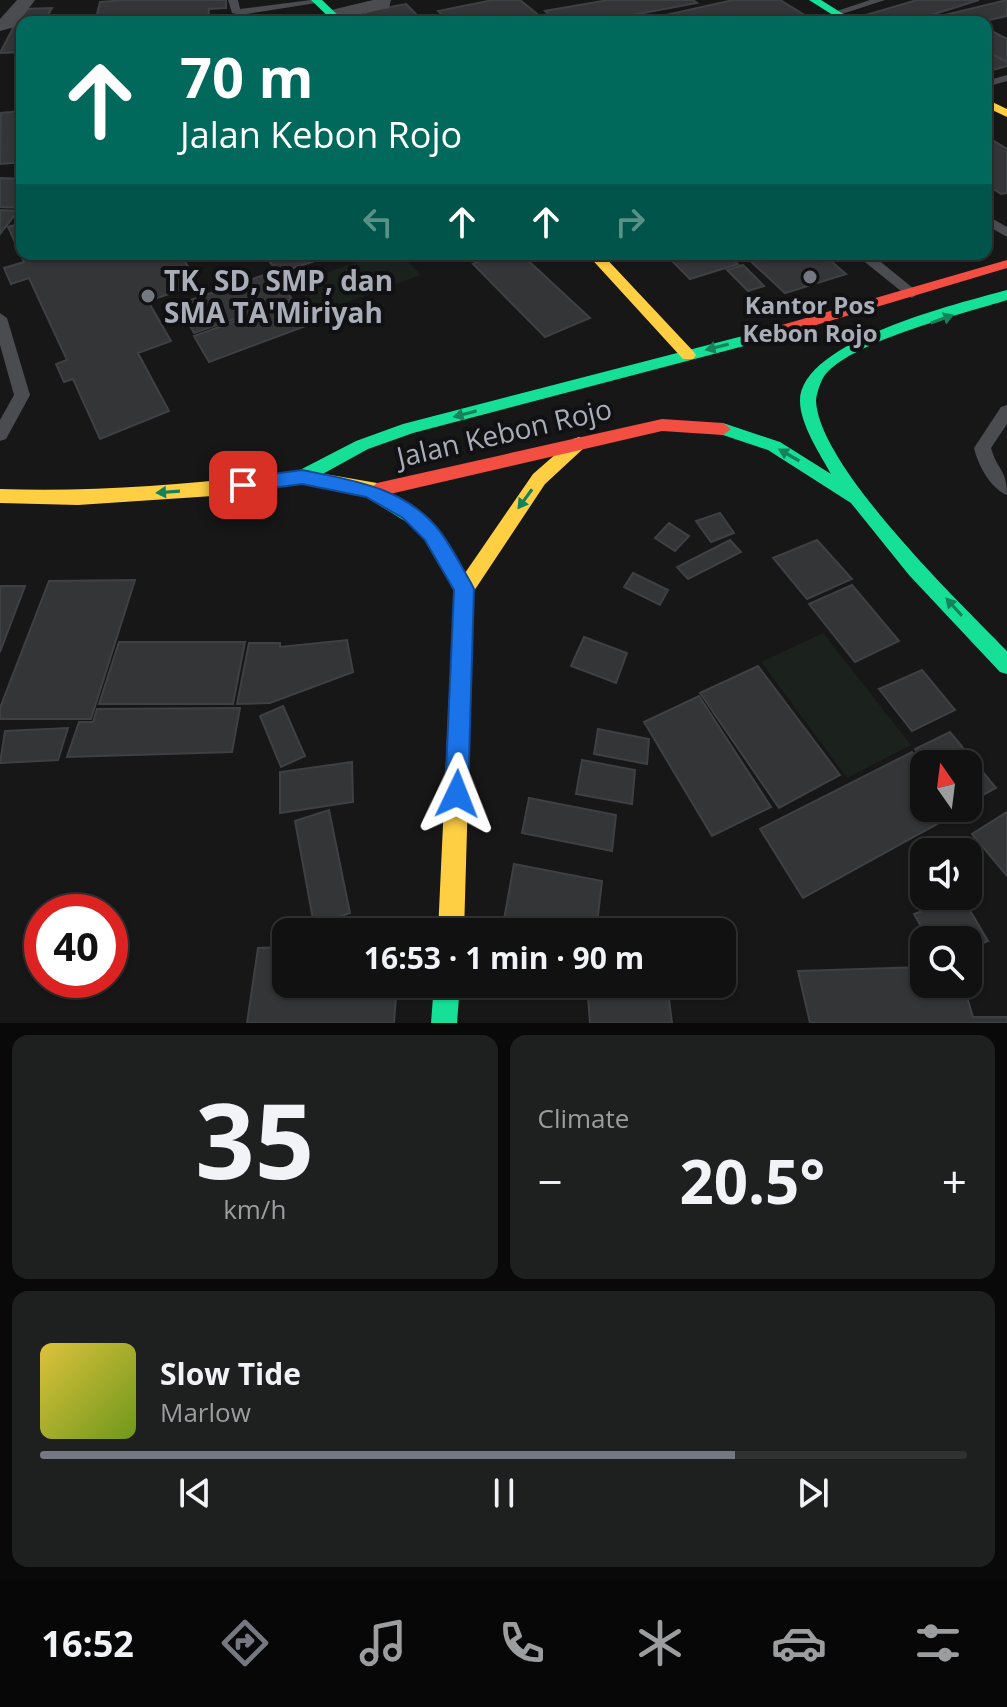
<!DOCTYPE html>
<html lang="en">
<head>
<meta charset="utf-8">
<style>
  body { margin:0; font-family:"Open Sans",sans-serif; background:#1e1f1f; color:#f1f3f6; height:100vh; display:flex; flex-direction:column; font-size:30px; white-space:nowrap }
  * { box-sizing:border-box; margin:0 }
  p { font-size:26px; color:#9c9d9f }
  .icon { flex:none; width:44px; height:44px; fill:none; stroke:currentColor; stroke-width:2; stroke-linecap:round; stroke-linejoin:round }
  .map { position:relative; height:1023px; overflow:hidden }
  .panel { display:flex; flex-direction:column; gap:12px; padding:12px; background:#090909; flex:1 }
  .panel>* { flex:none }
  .hud { position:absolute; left:16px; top:16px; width:976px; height:244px; border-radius:16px; box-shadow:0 2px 6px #0004,0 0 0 2px #303131; background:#00695c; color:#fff; overflow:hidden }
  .needle { width:52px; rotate:346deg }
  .fabs { position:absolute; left:910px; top:750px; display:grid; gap:16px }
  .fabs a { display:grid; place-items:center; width:72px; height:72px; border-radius:16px; background:#111; box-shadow:0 2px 6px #0004,0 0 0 2px #303131; font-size:40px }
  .speed { position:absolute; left:24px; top:894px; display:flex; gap:16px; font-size:40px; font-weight:700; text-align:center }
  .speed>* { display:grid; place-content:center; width:104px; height:104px; border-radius:50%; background:#111; box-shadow:0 2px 6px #0004,0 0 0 2px #303131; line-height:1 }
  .speed .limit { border:12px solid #d22; background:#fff; color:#111 }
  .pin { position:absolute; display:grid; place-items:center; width:68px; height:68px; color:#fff; margin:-34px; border-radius:16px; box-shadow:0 4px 12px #0006 }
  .me { position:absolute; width:88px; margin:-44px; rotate:2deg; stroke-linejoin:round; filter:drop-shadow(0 0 6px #0008) }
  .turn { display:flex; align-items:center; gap:28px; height:168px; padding:0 32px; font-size:36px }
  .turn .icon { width:104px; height:104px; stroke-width:2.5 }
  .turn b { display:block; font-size:56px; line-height:68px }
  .lanes { display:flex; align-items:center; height:76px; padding:0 32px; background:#0003; justify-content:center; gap:40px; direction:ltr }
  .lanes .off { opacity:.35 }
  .big { font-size:60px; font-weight:700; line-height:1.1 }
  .panel .widget { flex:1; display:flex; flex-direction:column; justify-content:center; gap:12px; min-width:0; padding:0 28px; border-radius:16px; background:#1e1f1f }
  .panel .dial { align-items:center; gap:0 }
  .dial b { font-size:104px; line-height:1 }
  .song { display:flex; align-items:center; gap:24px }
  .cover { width:96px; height:96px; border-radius:12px; background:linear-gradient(135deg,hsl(50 70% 55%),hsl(80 70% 35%)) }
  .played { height:8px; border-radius:4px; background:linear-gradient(90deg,#757880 75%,#303131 75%) }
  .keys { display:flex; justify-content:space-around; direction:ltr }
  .heat { display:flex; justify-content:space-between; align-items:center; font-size:44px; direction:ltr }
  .panel .tiles { flex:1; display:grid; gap:12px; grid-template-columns:1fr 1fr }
  .widget:last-child { grid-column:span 2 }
  .trip { position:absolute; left:272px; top:918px; width:464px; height:80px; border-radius:16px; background:#111; box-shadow:0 2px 6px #0004,0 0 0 2px #303131; font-weight:700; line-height:80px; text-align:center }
  .menu { display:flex; height:128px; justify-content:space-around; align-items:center; background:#070707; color:#9c9d9f }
  .menu .icon { width:56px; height:56px }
  .menu .selected { color:#757880 }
  .menu b { font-size:36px; color:#f1f3f6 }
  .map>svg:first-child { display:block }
  .green { fill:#1b211c }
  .building { fill:#343537; stroke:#3f4043; stroke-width:2 }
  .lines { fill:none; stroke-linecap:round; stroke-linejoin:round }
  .lane { fill:#4b4c50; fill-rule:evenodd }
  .street { fill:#4b4c50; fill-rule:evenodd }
  .fast { fill:#16e098; fill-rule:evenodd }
  .slow { fill:#ffcf43; fill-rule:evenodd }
  .jam { fill:#f24e42; fill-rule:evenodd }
  .oneway { fill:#14835c }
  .route { fill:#1a73e8; stroke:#114b97; stroke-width:2 }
  .poi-dot { fill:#757880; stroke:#111113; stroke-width:3 }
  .labels { text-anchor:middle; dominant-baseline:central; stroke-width:8; stroke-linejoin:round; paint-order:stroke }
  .far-poi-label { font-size:24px; font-weight:bold; fill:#a8adb8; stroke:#111113 }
  .poi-label { font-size:28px; font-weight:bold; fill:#a8adb8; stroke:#111113; text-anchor:start }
  .street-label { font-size:28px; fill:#a8adb8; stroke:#111113 }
</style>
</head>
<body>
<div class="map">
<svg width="1007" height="1023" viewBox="0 0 1007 1023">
  <rect width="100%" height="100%" fill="#171717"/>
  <path class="green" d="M379,254h22l20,21 -103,38 -23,-29z
    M823,633l88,112 -64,33 -86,-116z"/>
  <path class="building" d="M125,0h101v8l-17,1 -1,13h-106l1,-5 -7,1 4,-16z
    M493,0h27l27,22h-110l10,-3 -9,-8z
    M608,0h85l4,3 -102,19h-39l-11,-11z
    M733,0h47l23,14 -35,8h-104l-7,-5z
    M917,0h62l-51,16 4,2 -26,4h-23l-14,-8z
    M1007,0v16l-27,6 -52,-3z
    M406,4l18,18h-51l-9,-10z
    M52,8l-8,14h-22v30l-22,1 23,-44z
    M986,28l21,11v23l-21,-11z
    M986,51l21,11v4l-21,6z
    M22,111v51l-22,2 1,-51z
    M986,136l21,13v44l-6,1 -15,-10z
    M0,178l22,1v29l-22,-1z
    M0,210l18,1 -18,23z
    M22,223v31h158l11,17 -9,3 8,13 -42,14 23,40 -33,12 31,58 -69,28 -27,-60 -9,3 -8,-18 11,-4 -38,-82 -18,6 -7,-16 20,-6 -16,-35z
    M264,254h72l-58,19z
    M499,254h22l69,64 -45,19 -72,-73z
    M689,254h39l10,10 -48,15 -19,-19z
    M752,254h71l23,20 -61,19 -40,-37z
    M743,265l21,21 -16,5 -21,-21z
    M273,272l19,27 -98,34 -16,-29z
    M294,300l17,24 -102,38 -15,-26z
    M720,513l14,20 -23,9 -15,-21z
    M669,523l20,13 -14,15 -20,-13z
    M730,540l11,12 -53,27 -11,-12z
    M817,540l35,39 -45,20 -34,-41z
    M633,573l35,17 -8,15 -36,-18z
    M135,580l-44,139h-91v-11l49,-127z
    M852,585l47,56 -44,21 -46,-58z
    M0,586h25l-25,66z
    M584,637l43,16 -11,30 -45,-17z
    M347,640l6,32 -83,31 -33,1 12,-61h31v4z
    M119,642h126l-12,62h-134z
    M758,666l82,109 -61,33 -79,-115z
    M922,670l33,40 -43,21 -33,-42z
    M699,696l72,111 -59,29 -68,-114z
    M283,706l22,50 -24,11 -21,-51z
    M240,708l-8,44 -165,5 12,-35h14l4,-13z
    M68,728l-10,32 -58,3 5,-32z
    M598,729l51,10 -2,25 -53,-10z
    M950,732l46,56 -28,15v-39h-40l-13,-15z
    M912,752l12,16v40h32l3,4 -156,86 -43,-69z
    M582,760l53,10 -3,34 -56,-10z
    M352,762l1,40 -73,11v-41z
    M529,798l87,17 -4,36 -90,-18z
    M329,810l21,103 -36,12 -19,-104z
    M1007,812v64l-35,-42z
    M514,864l88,17 -6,51h-58l-35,-7z
    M962,897l26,44 -20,8v-9h-39l-15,-26z
    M286,947v37h111l-3,39h-147l11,-75z
    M924,967v17h39l10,33h34v6h-197l-12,-52z
    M587,984h80l5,39h-82z"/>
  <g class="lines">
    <path class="lane" d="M228,0h10l2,9 71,-9 12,2 -83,13 -8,-2z
      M870,0h15l-49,16 -5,-3z
      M1007,75v6l-21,6v-6z
      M986,215l21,12v10l-21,-12z
      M855,254h16l48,39 -7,5 -5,-2z
      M0,313l7,5 23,77 -24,44 -6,2v-21l14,-25 -14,-50z
      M1007,405v19l-16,24c6,22 16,21 16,47 -17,-7 -29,-30 -33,-47l27,-41z"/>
    <path class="street" d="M17,0h18l-20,27 -15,4v-12z
      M391,0l-2,8 -6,1 -50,12 -9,-6 3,-4 46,-11z"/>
    <path class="fast" d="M311,0h11l23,22h-11z
      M809,0h12l35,22h-12z
      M1007,290v10c-41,13 -163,43 -184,78 -3,5 -7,18 -7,23 3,66 144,202 191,250v23l-7,-2 -91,-97 -58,-72 -83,-53 -51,-17 -2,-4 8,-6 57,19 51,32c-11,-20 -31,-50 -31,-73 0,-60 160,-98 207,-111z
      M766,330l5,1v8l-358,94 -45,16 -60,33h-12l-3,-5 3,-5 60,-31 47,-17z
      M370,484l60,35 41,64 3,6 -3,6 -7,2 -7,-2 -39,-66 -54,-33 -3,-5 3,-5z
      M434,984h26l-3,39h-26z"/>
    <path class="slow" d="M986,99l21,10v8l-21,-10z
      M587,254h15l91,97 3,4 -3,4h-10z
      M579,437l6,2 2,4 -2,4 -40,37 -71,107 -10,341h-26l16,-343 79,-115 40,-35z
      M302,470l75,13 9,7 -9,7 -75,-13 -89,12 -135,9 -78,-2v-14c102,3 201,-5 302,-19z"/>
    <path class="jam" d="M1007,260v8l-241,72 -8,-5 3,-4z
      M662,419l61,4 8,6 -8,6 -61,-4 -285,66 -9,-7 9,-7z"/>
  </g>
  <defs><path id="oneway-solid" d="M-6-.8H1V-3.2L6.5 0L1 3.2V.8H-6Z" transform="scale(2)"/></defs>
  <g class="oneway">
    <use href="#oneway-solid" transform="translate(942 319) rotate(-19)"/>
    <use href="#oneway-solid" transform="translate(717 347) rotate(166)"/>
    <use href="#oneway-solid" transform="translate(465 414) rotate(165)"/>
    <use href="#oneway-solid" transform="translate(789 455) rotate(-150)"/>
    <use href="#oneway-solid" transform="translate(168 492) rotate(176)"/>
    <use href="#oneway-solid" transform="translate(525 499) rotate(126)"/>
    <use href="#oneway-solid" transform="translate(954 607) rotate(-132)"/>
  </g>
  <path class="route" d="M302,470c49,10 102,17 136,59 13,16 23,37 33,54l3,6 -6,205 -3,8 -8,3 -8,-3 -4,-8 9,-204 -29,-50 -22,-22 -37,-21 -64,-13 -59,8 -9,-7 9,-7z"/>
  <g class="poi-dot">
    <circle cx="810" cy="277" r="8"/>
    <circle cx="148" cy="296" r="8"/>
  </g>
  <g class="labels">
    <g class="far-poi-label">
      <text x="810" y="304">Kantor Pos<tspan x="810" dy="28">Kebon Rojo</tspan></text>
    </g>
    <g class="poi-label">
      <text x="164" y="280">TK, SD, SMP, dan<tspan x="164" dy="32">SMA TA'Miriyah</tspan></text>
    </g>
    <g class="street-label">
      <text transform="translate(504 432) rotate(-13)">Jalan Kebon Rojo</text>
    </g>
  </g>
</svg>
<div class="fabs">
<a><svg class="needle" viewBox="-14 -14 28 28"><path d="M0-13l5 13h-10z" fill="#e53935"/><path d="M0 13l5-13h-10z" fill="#9c9d9f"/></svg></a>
<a><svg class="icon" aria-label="sound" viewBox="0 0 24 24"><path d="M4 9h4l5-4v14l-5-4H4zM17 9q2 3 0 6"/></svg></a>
<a><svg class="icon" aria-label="search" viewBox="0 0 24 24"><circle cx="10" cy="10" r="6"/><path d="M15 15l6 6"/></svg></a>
</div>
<div class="speed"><div class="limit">40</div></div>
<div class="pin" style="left:243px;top:485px;background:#d93025"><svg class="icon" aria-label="arrive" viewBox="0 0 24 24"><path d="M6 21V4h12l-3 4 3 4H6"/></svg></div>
<svg class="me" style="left:457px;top:794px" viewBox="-20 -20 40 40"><path d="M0-17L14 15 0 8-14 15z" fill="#1a73e8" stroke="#fff" stroke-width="4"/></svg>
<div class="trip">16:53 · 1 min · 90 m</div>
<div class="hud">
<div class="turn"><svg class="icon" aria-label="ahead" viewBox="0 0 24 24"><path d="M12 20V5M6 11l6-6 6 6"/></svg><div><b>70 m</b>Jalan Kebon Rojo</div></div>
<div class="lanes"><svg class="icon off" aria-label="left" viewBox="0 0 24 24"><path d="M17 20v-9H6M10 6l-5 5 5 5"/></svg><svg class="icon" aria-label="ahead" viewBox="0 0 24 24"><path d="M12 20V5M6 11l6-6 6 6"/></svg><svg class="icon" aria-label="ahead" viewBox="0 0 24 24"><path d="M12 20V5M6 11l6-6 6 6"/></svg><svg class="icon off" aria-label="right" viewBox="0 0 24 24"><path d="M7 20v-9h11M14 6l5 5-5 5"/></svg></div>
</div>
</div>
<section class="panel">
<div class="tiles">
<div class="widget dial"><b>35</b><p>km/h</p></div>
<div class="widget"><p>Climate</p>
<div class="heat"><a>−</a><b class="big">20.5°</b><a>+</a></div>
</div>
<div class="widget">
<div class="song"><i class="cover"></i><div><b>Slow Tide</b><p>Marlow</p></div></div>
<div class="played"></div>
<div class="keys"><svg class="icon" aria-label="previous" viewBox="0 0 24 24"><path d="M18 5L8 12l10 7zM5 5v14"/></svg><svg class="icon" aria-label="pause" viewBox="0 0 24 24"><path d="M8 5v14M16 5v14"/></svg><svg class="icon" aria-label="next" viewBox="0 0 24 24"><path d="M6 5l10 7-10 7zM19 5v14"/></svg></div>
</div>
</div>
</section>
<nav class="menu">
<b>16:52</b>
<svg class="icon selected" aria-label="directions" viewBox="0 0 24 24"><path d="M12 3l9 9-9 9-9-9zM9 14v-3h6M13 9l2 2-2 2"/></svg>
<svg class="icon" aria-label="music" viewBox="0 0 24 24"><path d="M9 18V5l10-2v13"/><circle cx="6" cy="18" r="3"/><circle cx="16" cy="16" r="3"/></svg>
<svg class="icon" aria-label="phone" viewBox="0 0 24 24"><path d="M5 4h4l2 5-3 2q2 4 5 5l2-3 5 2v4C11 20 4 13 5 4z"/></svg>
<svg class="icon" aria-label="climate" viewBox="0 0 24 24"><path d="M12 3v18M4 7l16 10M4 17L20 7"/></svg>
<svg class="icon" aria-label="car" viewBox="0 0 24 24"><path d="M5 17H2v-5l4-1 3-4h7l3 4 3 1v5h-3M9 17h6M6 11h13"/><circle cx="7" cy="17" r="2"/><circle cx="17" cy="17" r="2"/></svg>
<svg class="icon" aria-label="filters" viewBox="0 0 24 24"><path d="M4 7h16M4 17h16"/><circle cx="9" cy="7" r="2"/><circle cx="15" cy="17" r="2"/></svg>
</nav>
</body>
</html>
